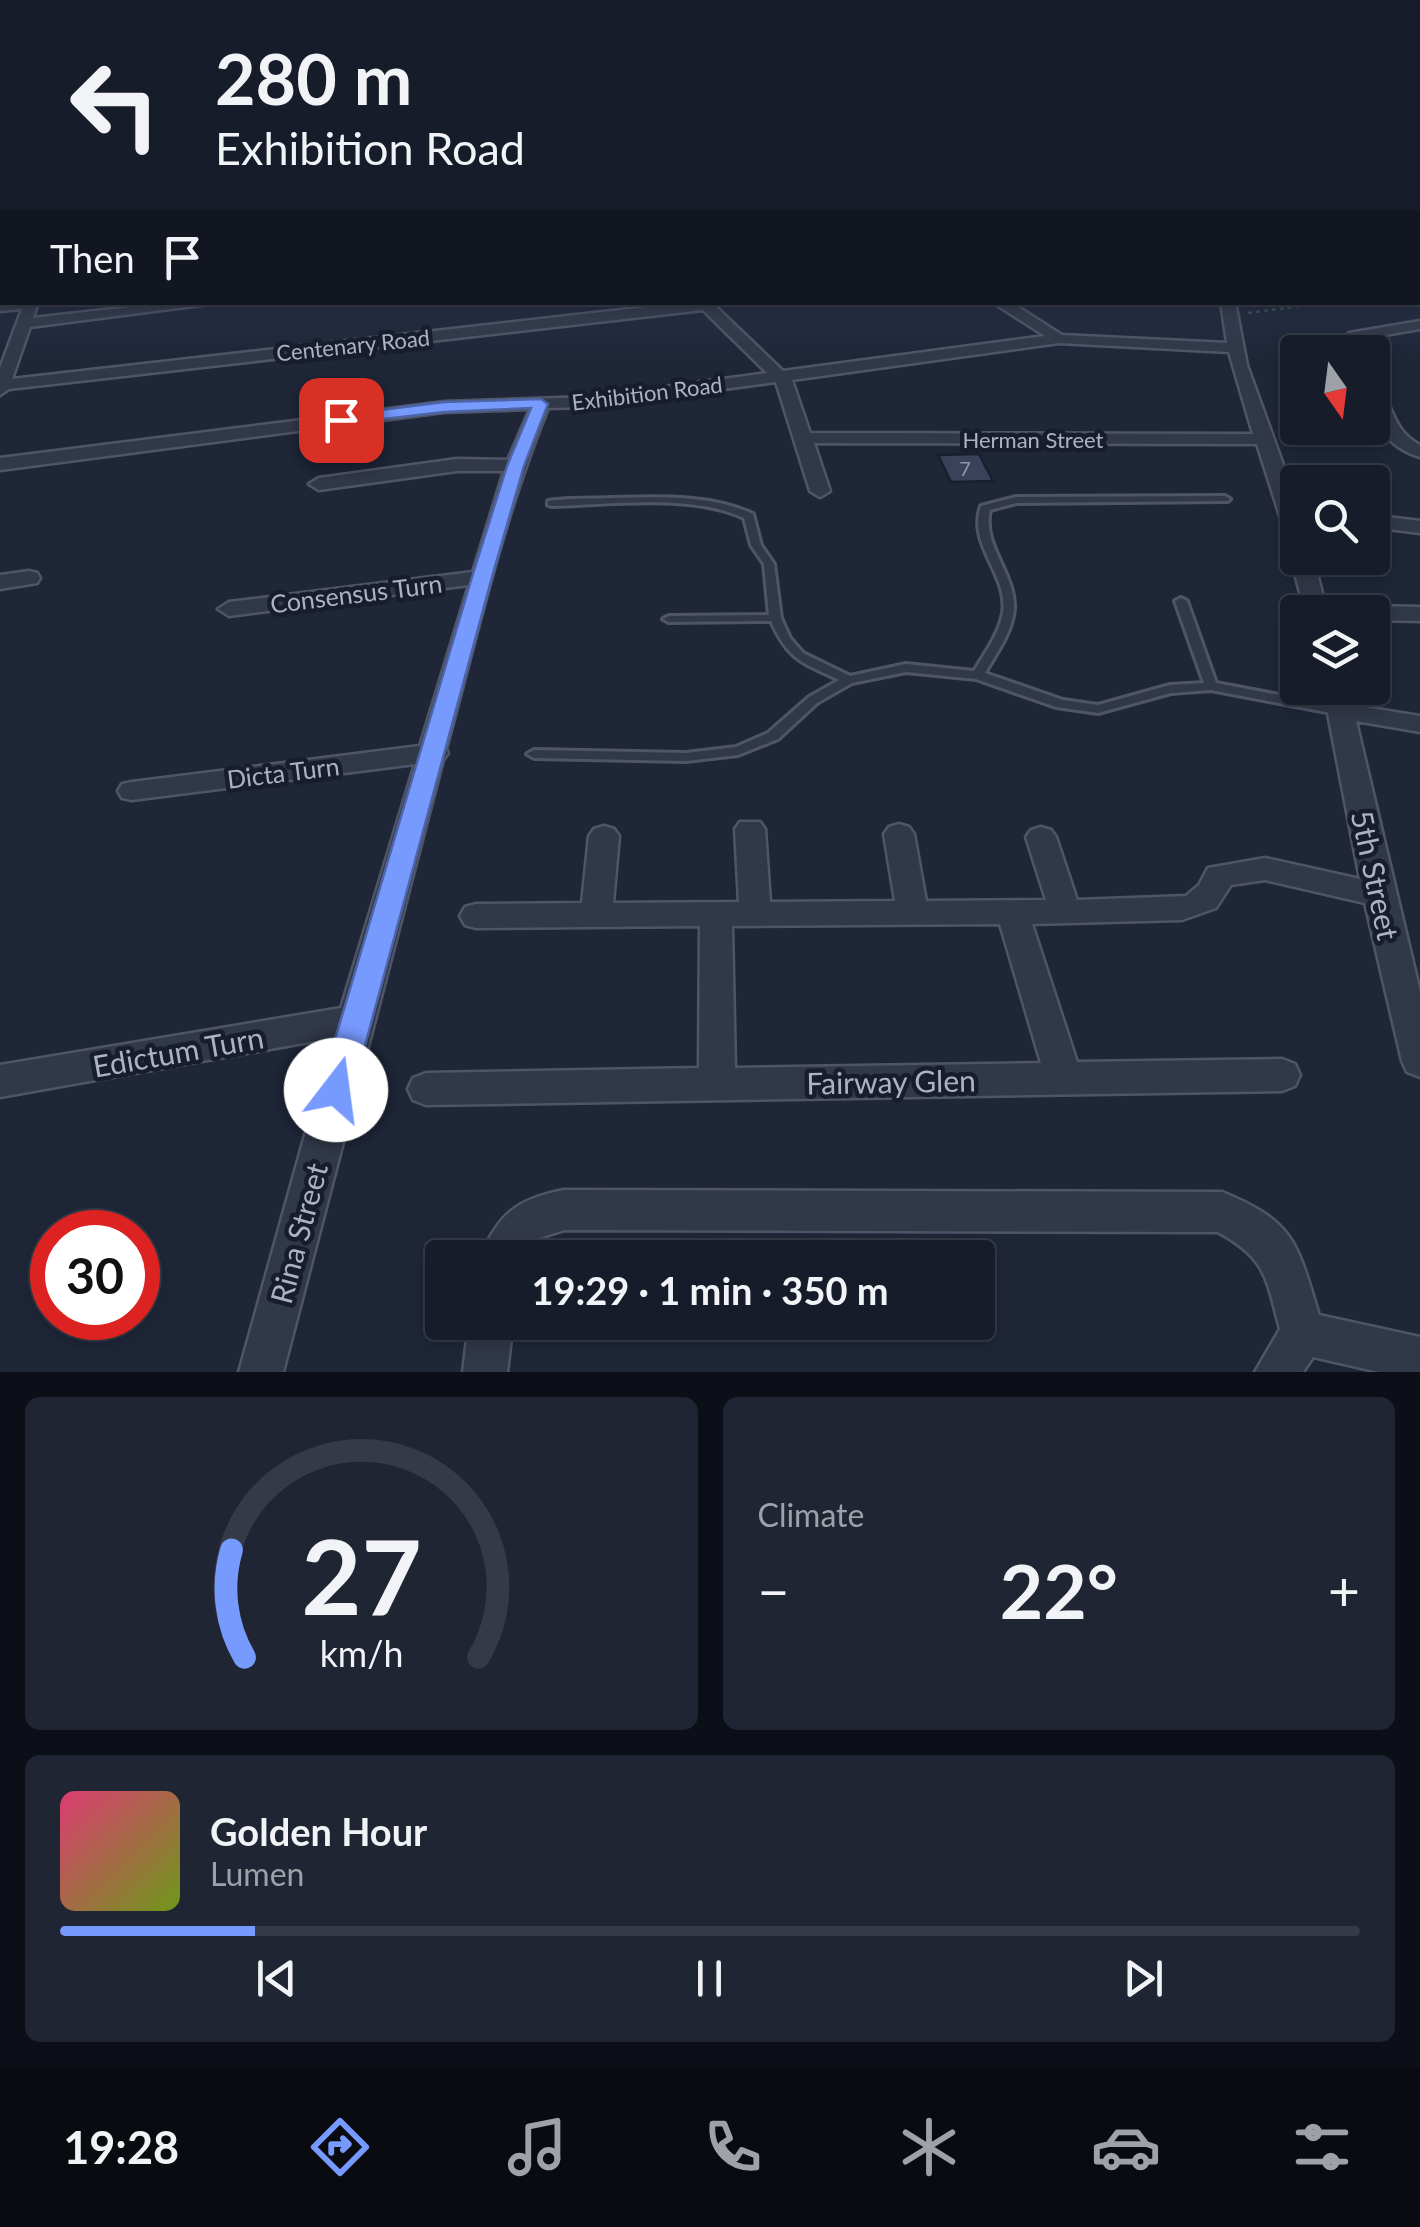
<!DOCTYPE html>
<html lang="en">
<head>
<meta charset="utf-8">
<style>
  body { margin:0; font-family:Lato,sans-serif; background:#1f2532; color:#f1f3f6; height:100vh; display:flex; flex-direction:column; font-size:38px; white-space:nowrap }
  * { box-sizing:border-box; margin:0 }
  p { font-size:32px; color:#9ea1a8 }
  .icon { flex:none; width:55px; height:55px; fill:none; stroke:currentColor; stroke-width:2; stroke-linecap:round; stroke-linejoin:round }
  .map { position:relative; height:1372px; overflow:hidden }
  .drawer { display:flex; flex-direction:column; gap:25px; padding:25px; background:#0c0f17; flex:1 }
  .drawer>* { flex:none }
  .hud { position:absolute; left:0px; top:0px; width:1420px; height:305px; box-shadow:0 5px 15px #0003,0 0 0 2px #353a47; background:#161c2a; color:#f1f3f6; overflow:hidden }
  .needle { width:65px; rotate:166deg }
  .buttons { position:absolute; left:1280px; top:335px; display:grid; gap:20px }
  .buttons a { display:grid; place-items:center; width:110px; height:110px; border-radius:10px; background:#161c2a; box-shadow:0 5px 15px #0003,0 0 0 2px #353a47; font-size:50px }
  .speed { position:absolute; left:30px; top:1210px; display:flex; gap:20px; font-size:50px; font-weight:700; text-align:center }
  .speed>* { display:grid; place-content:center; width:130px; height:130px; border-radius:50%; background:#161c2a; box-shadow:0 5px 15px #0003,0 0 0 2px #353a47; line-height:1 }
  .speed .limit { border:15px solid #d22; background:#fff; color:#111 }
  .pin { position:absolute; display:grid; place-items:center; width:85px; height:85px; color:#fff; margin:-42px; border-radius:20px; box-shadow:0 5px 15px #0006 }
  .me { position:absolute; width:110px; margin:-55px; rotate:15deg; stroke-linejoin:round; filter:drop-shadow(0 0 8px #0008) }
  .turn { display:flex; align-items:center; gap:35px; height:210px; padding:0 50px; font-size:45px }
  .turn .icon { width:130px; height:130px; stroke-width:2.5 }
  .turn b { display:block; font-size:70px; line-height:85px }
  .then { display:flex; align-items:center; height:95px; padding:0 50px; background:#0003; gap:20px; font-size:38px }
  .big { font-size:75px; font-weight:700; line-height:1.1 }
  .drawer .widget { flex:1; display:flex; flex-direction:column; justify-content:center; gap:15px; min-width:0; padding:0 35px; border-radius:15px; background:#1f2532 }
  .drawer .dial { align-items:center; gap:0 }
  .dial svg { height:260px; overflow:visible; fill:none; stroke:#353a47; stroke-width:7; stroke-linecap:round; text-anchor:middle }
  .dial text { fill:#f1f3f6; stroke:none }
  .song { display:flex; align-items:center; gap:30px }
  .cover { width:120px; height:120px; border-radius:15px; background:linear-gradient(135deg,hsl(340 70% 55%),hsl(80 70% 35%)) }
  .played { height:10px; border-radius:5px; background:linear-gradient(90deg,#779aff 15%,#353a47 15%) }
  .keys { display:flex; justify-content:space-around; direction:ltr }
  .heat { display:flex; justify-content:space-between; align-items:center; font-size:55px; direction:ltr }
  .drawer .tiles { flex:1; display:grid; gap:25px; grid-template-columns:1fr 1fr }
  .widget:last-child { grid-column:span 2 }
  .trip { position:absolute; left:425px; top:1240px; width:570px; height:100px; border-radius:10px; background:#161c2a; box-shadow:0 5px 15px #0003,0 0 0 2px #353a47; font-weight:700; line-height:100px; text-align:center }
  .tabs { display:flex; height:160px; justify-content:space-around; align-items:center; background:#090b11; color:#9ea1a8 }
  .tabs .icon { width:70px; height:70px }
  .tabs .selected { color:#779aff }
  .tabs b { font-size:45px; color:#f1f3f6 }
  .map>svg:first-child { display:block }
  .building { fill:#394258; stroke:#191f2f; stroke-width:2.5 }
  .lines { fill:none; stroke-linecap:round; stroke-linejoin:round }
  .service-casing { stroke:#4f5567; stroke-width:6 }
  .minor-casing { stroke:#4f5567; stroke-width:5 }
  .secondary-casing { stroke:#4f5567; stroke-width:40 }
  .primary-casing { stroke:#3b4152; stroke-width:5 }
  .motorway-casing { stroke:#3c4253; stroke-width:4 }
  .path { stroke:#3d5057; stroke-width:2.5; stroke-dasharray:4 4; stroke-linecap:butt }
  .service { fill:#313848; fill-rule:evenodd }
  .minor { fill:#313848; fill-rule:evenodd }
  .secondary { stroke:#3f465c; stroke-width:35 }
  .primary { fill:#4f5769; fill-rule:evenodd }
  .motorway { fill:#6f664d; fill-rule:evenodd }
  .route { fill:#779aff; stroke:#4d64a6; stroke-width:2.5 }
  .labels { text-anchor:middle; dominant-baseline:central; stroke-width:9; stroke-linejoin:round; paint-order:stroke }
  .number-label { font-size:20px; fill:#8e96aa }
  .far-street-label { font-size:22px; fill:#abb2c6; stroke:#171d2d }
  .street-label { font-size:25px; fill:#abb2c6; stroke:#171d2d }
  .near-street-label { font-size:30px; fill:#abb2c6; stroke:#171d2d }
</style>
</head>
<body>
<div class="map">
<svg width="1420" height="1372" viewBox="0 0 1420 1372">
  <rect width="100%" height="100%" fill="#1e2638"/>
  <path class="building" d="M979,454l14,27 -42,1 -13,-27z"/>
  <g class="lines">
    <defs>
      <path id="service" d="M1418,231h2v4h-2z
        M1225,496l5,3 -2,2 -212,2 -26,7c-9,38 31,68 23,106 -4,21 -18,39 -28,57l78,27 35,5 72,-20 34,-2 -29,-82 6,-3 6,3 29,82 126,24 5,1 1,3 -1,3 -5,1 -131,-25 -40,3 -73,20 -42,-6 -80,-28 -70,-7 -54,11 -35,20 -39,36 -40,16 -52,6 -152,-3 -7,-4 7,-4 152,3 50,-6 32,-14 41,-36 30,-17c-37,-18 -50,-19 -68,-59l-102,1 -6,-3 6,-3 100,-1 -5,-51 -13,-19 -7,-27c-52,-25 -136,-13 -193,-12l-3,-1v-4c20,-3 42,-2 63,-3 47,-1 98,-4 142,16l8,31 13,19 7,54 9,20 13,15 47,23 56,-12 68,7c11,-18 25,-37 29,-58 6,-38 -36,-68 -22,-107l35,-9z"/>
      <path id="minor" d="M1418,195h2v6h-2z
        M38,302l-5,16 142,-16h50l-195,25 -18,52 679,-77h20l72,69 262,-35 -53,-34h18l52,33 165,8 -6,-41h14l12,63 51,141v41l-10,-6 -31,-97 -443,-1 16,48 -10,6 -10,-6 -34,-109 -187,25 -41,1c-45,110 -71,227 -102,341l2,4 -5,7 -160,612h-44l93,-334 -332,59v-32l341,-57 74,-244 -283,36 -10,-2 -4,-7 4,-7 10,-2 288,-36 49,-161 -240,31 -11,-7 11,-7 244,-30 31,-101h-47l-138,19 -10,-6 10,-6 138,-19 51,1 22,-51 -86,3 -444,58v-12l444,-56 145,-5 178,-24 -64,-63 -694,79 -9,6v-27l22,-59 -22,2v-8zM1059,343l170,9 24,82 -443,-1 -18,-53z
        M1420,321v8l-59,10 3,13h-14l-6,-8 5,-11z
        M1372,385c23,13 16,43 48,60v12c-36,-11 -48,-36 -48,-72z
        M1372,515l48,6v12l-48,-6z
        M1294,553l4,5h15l14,54h-22l-14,-54z
        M29,571l8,2 3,5 -3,5 -37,6v-14z
        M1372,606l48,1v14l-48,-1v-8h-11z
        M1323,688h25l4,17 68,11v16l-64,-11 64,271v85l-13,-5 -5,-11 -37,-158 -100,-23 -34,5 -15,23 -34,12 -150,4 45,138 205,-3 13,5 5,11 -5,11 -13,5 -856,14 -13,-5 -5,-11 5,-11 13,-5 273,-5 1,-142 -224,2 -11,-3 -5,-9 5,-9 11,-3 106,-1 7,-67 5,-7 10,-3 10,3 5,7 -6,67 126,-1 -4,-73 5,-7h20l5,7 5,73 125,-1 -11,-67 5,-7 10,-3 10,3 5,7 12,67 120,-1 -20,-63 5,-7 10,-3 10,3 5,7 21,63 109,-4 13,-11 9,-17 57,-10 95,21zM1000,924l41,139 -306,5 -3,-142z
        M564,1190l658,2c74,30 75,52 97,123l101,22v35h-41l-66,-15 -10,15h-48l25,-43c-14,-51 -13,-70 -62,-97l-654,-2 -25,8 -17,20h-42c18,-44 37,-59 84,-68z
        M469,1322h44l-6,50h-44z"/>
      <path id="secondary" d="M0,275l2,-1"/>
      <path id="primary" d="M1418,171h2v10h-2z
        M0,182h2v10h-2z"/>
      <path id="motorway" d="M1418,275l2,1v16l-2,-1z"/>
    </defs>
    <use href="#service" class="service-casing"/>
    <use href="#minor" class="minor-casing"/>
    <use href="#secondary" class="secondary-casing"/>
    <use href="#primary" class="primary-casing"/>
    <use href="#motorway" class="motorway-casing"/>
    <path class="path" d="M1248,313l82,-11"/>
    <use href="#service" class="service"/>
    <use href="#minor" class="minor"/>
    <use href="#secondary" class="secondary"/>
    <use href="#primary" class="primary"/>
    <use href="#motorway" class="motorway"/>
  </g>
  <linearGradient id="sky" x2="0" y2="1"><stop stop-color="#10151f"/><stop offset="0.46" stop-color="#3b475e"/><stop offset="1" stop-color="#3b475e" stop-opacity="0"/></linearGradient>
  <rect width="1420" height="358" fill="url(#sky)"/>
  <path class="route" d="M541,399l7,5 -24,62 -32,111 -139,513 -5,11 -12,4 -12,-4 -4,-11 152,-513 35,-111 24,-58 -87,4 -103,12 -8,-4 8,-5 103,-13z"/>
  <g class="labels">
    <g class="number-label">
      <text x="965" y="468">7</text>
    </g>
    <g class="far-street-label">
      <text transform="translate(353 345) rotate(-6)">Centenary Road</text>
      <text transform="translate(647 393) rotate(-7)">Exhibition Road</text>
      <text x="1033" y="439">Herman Street</text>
    </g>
    <g class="street-label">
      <text transform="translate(356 593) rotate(-7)">Consensus Turn</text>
      <text transform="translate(283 772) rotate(-7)">Dicta Turn</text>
    </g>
    <g class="near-street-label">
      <text transform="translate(1376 875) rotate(78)">5th Street</text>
      <text transform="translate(178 1051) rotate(-10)">Edictum Turn</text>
      <text transform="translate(891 1081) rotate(-1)">Fairway Glen</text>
      <text transform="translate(298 1233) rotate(-75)">Rina Street</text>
    </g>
  </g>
</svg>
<div class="buttons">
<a><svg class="needle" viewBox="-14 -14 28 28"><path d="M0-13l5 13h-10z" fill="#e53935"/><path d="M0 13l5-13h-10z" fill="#9ea1a8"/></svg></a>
<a><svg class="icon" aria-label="search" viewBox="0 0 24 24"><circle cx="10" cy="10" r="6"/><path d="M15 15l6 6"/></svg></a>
<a><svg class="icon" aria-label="layers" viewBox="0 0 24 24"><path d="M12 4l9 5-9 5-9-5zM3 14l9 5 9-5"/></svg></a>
</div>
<div class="speed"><div class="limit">30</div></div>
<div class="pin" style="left:341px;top:420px;background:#d93025"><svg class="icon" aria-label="arrive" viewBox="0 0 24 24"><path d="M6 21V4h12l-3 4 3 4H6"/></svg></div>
<svg class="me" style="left:336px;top:1090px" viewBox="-20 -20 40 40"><circle r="19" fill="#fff"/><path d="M0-13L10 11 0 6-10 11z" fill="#779aff"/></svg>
<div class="trip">19:29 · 1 min · 350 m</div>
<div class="hud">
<div class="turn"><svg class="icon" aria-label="left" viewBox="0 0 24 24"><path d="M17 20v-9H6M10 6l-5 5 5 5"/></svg><div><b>280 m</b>Exhibition Road</div></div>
<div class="then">Then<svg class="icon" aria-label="arrive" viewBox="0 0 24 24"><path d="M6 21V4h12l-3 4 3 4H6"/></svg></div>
</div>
</div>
<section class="drawer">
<div class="tiles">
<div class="widget dial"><svg viewBox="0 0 100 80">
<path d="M14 69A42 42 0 1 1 86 69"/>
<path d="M14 69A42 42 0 0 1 10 36" stroke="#779aff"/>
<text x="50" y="56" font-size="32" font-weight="700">27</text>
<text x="50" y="72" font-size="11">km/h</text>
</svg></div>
<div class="widget"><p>Climate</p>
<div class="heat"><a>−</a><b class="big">22°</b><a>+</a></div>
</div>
<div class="widget">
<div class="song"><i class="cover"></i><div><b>Golden Hour</b><p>Lumen</p></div></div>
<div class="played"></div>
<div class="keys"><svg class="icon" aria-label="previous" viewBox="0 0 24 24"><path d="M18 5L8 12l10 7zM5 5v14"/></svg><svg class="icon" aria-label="pause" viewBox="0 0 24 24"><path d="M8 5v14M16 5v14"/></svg><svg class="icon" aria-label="next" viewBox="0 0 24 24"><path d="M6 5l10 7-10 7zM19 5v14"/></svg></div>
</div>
</div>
</section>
<nav class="tabs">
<b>19:28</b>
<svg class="icon selected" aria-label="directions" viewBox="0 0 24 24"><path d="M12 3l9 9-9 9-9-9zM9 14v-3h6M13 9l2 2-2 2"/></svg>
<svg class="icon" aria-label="music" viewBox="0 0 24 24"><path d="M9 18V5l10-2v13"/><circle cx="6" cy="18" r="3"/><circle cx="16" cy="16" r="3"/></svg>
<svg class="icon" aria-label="phone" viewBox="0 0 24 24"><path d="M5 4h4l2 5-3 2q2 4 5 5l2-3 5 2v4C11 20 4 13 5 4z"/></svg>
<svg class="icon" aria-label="climate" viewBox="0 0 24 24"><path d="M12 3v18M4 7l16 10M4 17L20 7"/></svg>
<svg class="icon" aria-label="car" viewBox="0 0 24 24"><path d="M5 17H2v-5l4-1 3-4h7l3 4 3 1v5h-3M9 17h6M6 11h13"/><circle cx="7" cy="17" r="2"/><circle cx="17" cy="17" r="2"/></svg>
<svg class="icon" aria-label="filters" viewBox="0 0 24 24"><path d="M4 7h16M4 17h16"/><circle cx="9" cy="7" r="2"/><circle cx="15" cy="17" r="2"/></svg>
</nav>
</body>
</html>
